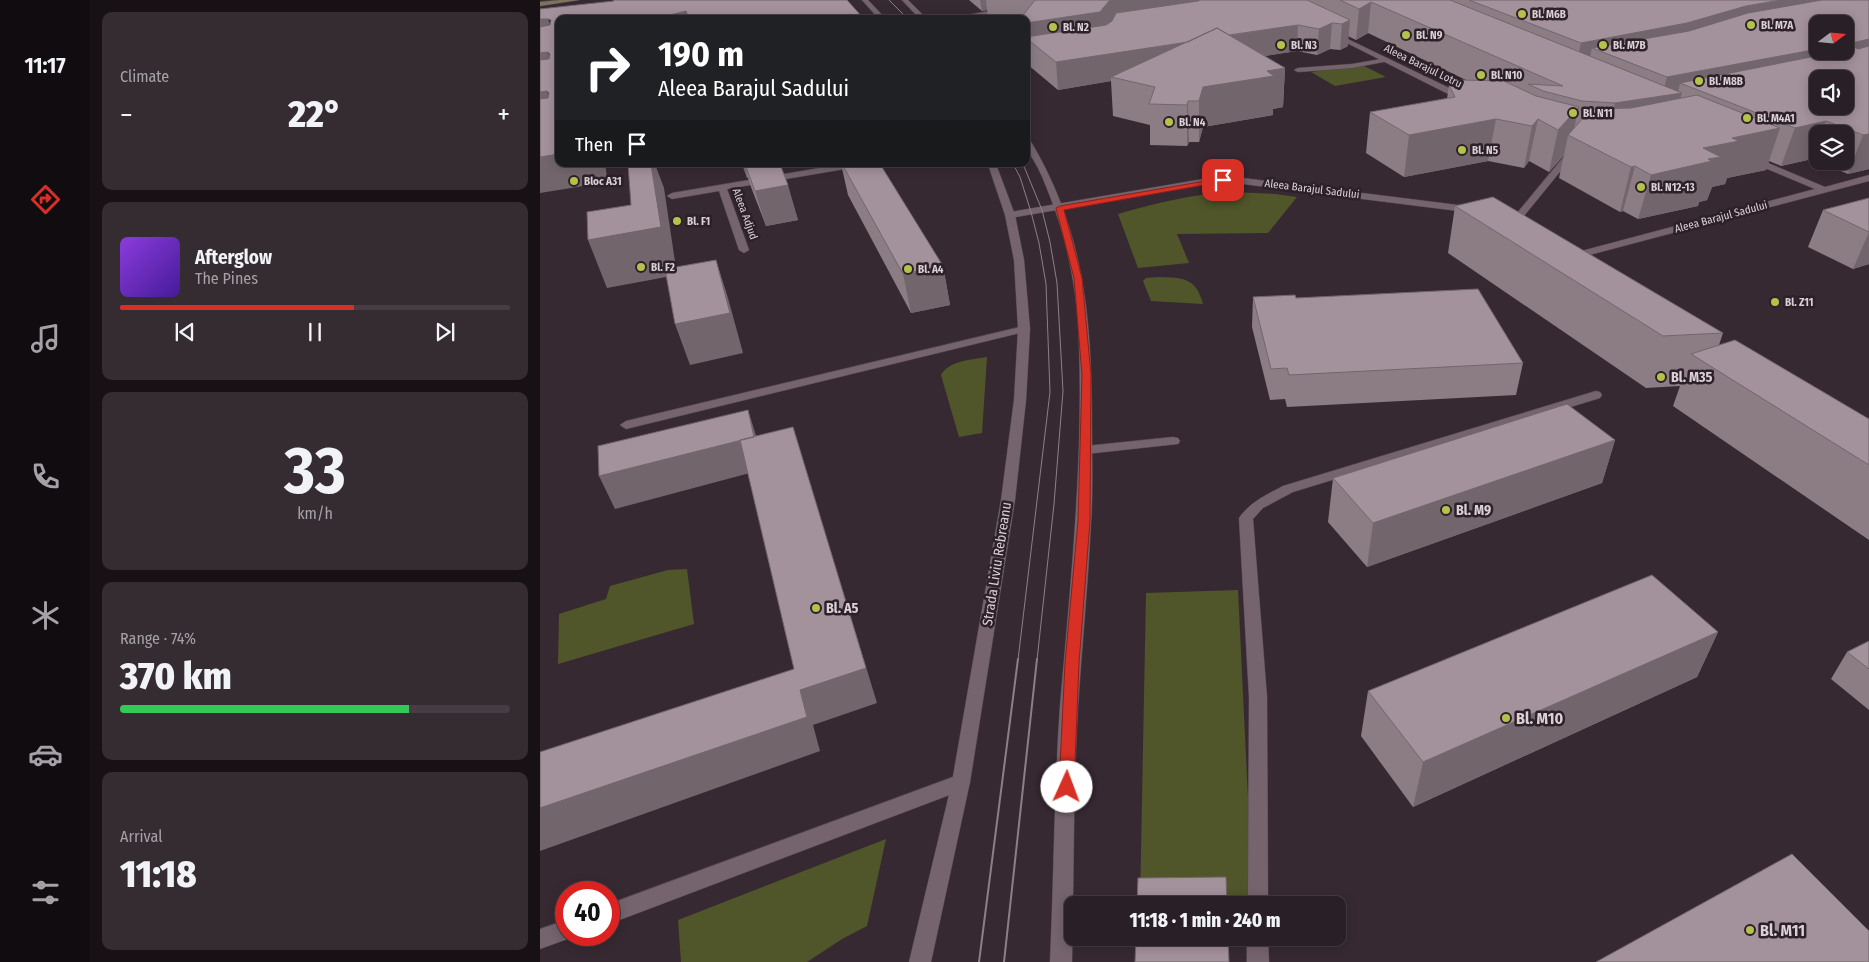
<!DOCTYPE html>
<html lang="en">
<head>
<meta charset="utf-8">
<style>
  body { margin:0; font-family:"Fira Sans Condensed",sans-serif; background:#352c32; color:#f1f3f6; height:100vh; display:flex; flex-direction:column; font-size:19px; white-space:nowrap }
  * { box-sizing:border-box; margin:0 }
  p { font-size:16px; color:#a5a2a7 }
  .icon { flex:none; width:28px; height:28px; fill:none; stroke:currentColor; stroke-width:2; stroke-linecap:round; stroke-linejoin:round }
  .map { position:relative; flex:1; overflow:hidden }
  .sheet { display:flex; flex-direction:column; gap:12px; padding:12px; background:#171115; width:450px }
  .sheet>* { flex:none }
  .banner { position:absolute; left:15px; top:15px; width:475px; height:152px; border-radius:10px; box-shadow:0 2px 12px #0003,0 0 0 1px #453d43; background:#202124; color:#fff; overflow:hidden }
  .needle { width:32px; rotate:74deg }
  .fabs { position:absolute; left:1269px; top:15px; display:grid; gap:10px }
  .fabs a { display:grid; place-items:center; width:45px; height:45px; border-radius:10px; background:#291f26; box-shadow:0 2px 12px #0003,0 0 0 1px #453d43; font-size:25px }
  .speed { position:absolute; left:15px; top:881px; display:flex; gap:10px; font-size:25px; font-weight:700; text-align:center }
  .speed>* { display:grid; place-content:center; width:65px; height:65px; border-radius:50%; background:#291f26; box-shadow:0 2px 12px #0003,0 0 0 1px #453d43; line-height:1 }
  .speed .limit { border:8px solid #d22; background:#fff; color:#111 }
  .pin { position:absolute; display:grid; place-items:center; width:42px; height:42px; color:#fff; margin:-21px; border-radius:10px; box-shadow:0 2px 8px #0006 }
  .me { position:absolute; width:55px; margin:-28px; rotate:2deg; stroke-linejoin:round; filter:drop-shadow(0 0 4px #0008) }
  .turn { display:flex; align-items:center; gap:18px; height:105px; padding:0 20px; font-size:22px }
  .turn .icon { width:65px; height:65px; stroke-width:2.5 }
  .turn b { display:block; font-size:35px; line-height:42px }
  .then { display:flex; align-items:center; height:48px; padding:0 20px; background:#0003; gap:10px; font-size:19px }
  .big { font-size:38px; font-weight:800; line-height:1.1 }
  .sheet .widget { flex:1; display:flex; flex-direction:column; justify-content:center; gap:8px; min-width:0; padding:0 18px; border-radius:10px; background:#352c32 }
  .sheet .dial { align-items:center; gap:0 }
  .dial b { font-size:65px; line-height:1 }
  .song { display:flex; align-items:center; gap:15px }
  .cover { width:60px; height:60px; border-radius:8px; background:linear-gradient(135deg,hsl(270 70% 55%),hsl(260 70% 35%)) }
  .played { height:5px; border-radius:2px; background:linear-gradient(90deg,#d93025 60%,#453d43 60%) }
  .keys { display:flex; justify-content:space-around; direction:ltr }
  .heat { display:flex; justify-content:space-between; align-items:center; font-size:28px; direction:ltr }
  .charge { height:8px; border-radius:4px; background:linear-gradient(90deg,#34c759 74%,#453d43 0) }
  .trip { position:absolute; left:524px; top:896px; width:282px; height:50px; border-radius:10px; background:#291f26; box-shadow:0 2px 12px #0003,0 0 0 1px #453d43; font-weight:800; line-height:50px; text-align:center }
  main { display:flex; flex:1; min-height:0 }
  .tab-bar { display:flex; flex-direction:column; width:90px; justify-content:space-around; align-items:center; background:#100c0f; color:#a5a2a7 }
  .tab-bar .icon { width:35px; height:35px }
  .tab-bar .on { color:#d93025 }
  .tab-bar b { font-size:22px; color:#f1f3f6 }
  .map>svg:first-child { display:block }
  .green { fill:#505629 }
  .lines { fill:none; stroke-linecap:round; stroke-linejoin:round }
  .service-casing { stroke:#53474f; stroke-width:1 }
  .minor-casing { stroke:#53474f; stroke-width:1 }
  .tertiary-casing { stroke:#53474f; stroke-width:1 }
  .secondary-casing { stroke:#53474f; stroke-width:1 }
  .service { fill:#75646e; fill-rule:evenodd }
  .minor { fill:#75646e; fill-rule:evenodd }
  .tertiary { fill:#75646e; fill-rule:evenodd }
  .secondary { fill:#7c745d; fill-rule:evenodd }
  .tram-far1 { stroke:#8b8087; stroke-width:1 }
  .tram { stroke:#8b8087; stroke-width:2 }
  .wall { fill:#8c7d85; fill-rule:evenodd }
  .shaded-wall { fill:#72666c }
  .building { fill:#a3919b; stroke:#72666c; fill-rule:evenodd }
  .route { fill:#d93025; stroke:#8d1f18 }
  .poi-dot { fill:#b3c24b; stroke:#2d2028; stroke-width:2 }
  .labels { text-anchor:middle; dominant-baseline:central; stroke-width:5; stroke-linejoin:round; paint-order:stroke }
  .far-poi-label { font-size:11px; font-weight:bold; fill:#dad1d6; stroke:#2d2028; text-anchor:start }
  .far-street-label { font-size:11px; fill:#dad1d6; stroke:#2d2028 }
  .poi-label { font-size:14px; font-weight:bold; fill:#dad1d6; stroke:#2d2028; text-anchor:start }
  .street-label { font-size:14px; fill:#dad1d6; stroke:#2d2028 }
  .near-poi-label { font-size:16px; font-weight:bold; fill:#dad1d6; stroke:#2d2028; text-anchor:start }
</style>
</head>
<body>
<main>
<nav class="tab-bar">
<b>11:17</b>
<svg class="icon on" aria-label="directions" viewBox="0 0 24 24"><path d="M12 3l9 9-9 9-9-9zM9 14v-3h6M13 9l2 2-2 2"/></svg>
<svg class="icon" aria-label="music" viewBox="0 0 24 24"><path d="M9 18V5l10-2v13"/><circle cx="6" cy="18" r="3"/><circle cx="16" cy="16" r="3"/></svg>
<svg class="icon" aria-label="phone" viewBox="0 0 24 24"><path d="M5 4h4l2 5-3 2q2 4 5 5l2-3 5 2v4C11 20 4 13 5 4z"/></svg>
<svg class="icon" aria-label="climate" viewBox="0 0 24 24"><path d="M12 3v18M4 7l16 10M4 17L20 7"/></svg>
<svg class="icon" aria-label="car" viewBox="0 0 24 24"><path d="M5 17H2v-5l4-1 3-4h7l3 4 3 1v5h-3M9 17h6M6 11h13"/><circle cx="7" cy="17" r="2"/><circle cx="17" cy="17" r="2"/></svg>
<svg class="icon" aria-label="filters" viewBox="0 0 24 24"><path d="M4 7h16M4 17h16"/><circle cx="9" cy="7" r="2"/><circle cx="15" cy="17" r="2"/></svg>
</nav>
<section class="sheet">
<div class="widget"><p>Climate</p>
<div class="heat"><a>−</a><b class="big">22°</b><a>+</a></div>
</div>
<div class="widget">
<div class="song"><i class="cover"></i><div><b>Afterglow</b><p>The Pines</p></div></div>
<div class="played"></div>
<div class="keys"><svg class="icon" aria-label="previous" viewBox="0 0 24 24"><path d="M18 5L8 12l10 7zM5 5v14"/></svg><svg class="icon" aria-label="pause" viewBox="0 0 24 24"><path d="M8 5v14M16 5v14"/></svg><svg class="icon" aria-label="next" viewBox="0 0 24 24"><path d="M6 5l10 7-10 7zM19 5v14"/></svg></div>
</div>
<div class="widget dial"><b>33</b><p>km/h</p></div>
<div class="widget"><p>Range · 74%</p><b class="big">370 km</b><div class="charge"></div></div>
<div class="widget"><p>Arrival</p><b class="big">11:18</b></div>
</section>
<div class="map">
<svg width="1329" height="962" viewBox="0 0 1329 962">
  <rect width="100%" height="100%" fill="#372932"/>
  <path class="green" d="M822,65l24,12 -51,9 -24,-14z
    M692,192l43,2 22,3 -29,36 -91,1 12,29 -51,5 -20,-54c38,-11 74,-20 114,-22z
    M618,277c25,1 38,0 45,27l-52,-3 -8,-20 3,-3z
    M447,357l-5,76 -23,4 -18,-62c9,-15 30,-15 46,-18z
    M147,569l7,55 -136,40 1,-50 47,-15 4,-13 58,-16z
    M698,590l15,313 -113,1 6,-311z
    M346,839l-19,87 -25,13 -35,23h-126l-3,-42z"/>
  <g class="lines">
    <defs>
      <path id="service" d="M847,58l2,1v2l-37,7 -54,4 -4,-2 4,-2 54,-4z
        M633,437l5,1 2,3 -2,3 -92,10 -7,-4 7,-4z"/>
      <path id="minor" d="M465,8l2,3 -44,8h-16z
        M791,31l137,66 1,2 -7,2 -133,-67 -1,-1z
        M1030,149l7,2 -58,71h-6v-4z
        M1208,157h6l71,30 44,-12v6l-291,77 -4,1 -5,-3 1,-2 245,-65 -67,-28z
        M303,164h18l-4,3 -130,22 22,61 -5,3 -5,-3 -20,-59 -47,8 -5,-3 5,-3z
        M695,177l239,30 5,3 -5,3 -239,-30 -26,1 -199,34 -5,-3 5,-3 199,-34z
        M484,326l6,3 -2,2 -402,98 -6,-4 6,-4z
        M1056,391l4,1 2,3 -2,3 -307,94 -30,16 -10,11 14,178 1,208h-20l1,-208 -10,-179c11,-16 27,-23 44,-32z
        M421,774l7,2 2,6 -2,6 -359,136v-20z
        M26,920v15h8l-1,2 -33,12v-20z
        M707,938h21l1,24h-22z"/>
      <path id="tertiary" d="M322,0h6l18,19h-7z
        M362,0h6l19,19h-7z
        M486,138l4,2c58,97 62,189 62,299 0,28 1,56 -1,84 -3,61 -9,123 -13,184 -5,85 -4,171 -6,255h-22c4,-85 4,-171 10,-256 11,-128 25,-256 18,-385 -3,-38 -11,-78 -24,-114 -5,-13 -10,-27 -16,-39 -6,-11 -12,-18 -12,-30z
        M448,164h8l19,51 9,45 6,69 -4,71 -11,100 -45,282 -39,180h-22l43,-180 49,-282 13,-100 4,-71 -4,-69 -9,-45z"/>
      <path id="secondary" d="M20,0h19l-39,6v-4z"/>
    </defs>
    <use href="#service" class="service-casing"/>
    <use href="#minor" class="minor-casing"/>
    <use href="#tertiary" class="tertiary-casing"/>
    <use href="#secondary" class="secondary-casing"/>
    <use href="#service" class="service"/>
    <use href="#minor" class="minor"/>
    <use href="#tertiary" class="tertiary"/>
    <use href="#secondary" class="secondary"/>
    <path class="tram-far1" d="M349,0l19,19
      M473,164l7,13 11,35 8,31 7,41 4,108 -32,268
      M483,164l19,46 8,32 7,41 6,108 -9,113 -17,156"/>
    <path class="tram" d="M439,962l39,-303
      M464,962l33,-303"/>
  </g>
  <path class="wall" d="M429,0h900v169l-21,5 -36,-15 -31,7 -12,-5 -3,9 -39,8 -2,6 -13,3 -5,13 -8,2 -1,4 -60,13 -15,-8 -3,1 -61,-34 5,-23 -15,17 -20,-11 -5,7 -36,-7 -84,16 -38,-24 4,-41 77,-13 2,-14h11l1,-5h5l-98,-47 -12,7 -8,-4v10l-8,4 -10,-1 -13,6 -20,-4 -33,5 21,12 -2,39 -10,2v6l-70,12 -4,15h-10l-2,4 -37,-1v-20l-37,-9 -2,-35 -53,9 -31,-26 -1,-45h-35l-3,-2 -1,-7 -5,1zM1305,24v27h-27zM1278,134h27v27h-27z
    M202,164h38l18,56 -32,6 -15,-39 -3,-9h-1z
    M301,164h39l63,102 7,39 -39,8 -63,-118z
    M1329,198v66l-16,5 -45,-22 15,-37z
    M915,206l268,127 -4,12 150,74v121l-196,-134 7,-20 -34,2 -198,-135z
    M713,297l43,1 227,65 -7,32 -229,12 -2,-8 -15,1 -18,-73z
    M1075,440l-13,43 -235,84 -39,-45 5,-44z
    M1178,632l-21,45 -284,130 -52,-71 7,-45z
    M1329,641v69l-38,-31 16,-27z"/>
  <path class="shaded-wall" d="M440,0h6l1,10 -5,1z
    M575,0h87v12l-176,26v-15l83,-22z
    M1241,0h46l-192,65 -43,-17 -6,27 -13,2 8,-34 165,-37z
    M831,2l-3,31 -12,7 3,-31z
    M146,11l2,8h-22v-3z
    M0,19h8l11,27 -19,2z
    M810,20l-2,26 -8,4 2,-26z
    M792,23l-2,26 -13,6 2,-26z
    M758,25l-1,26 -175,28 -11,-2v4l-53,9 -2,-28z
    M1329,39v29l-18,-23 1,-2z
    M1278,49v2h12l-10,28 -140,4 -2,10h4l-10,36 -66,11 9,-37 47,-7 5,-19z
    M8,52l11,29 -19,5v-33z
    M745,68l-2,39 -10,2v6l-70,12 -4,15v-41l4,-14 64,-16z
    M0,91h7l12,31 -19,2z
    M648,101l1,41 -2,4v-41z
    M1039,107l-7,30 -4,-2 -4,20 -15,17 9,-42z
    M956,119l-8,42 -84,16 5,-42z
    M998,119l-9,42 -5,7 8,-42z
    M1286,121l-5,13h-3v10l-6,15 -31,7 14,-38z
    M1240,128l-14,42 -39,8 -2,6 -13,3 -5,13 -8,2 -1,4 -60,13 13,-44 52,-27 29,-10z
    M1329,134v35l-21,5 15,-39z
    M19,154v10h46l3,18 -68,11v-36z
    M111,164h4l9,24 13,87 -70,13 -19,-48 73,-13z
    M203,164h1l4,14h-1z
    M1095,166l-12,45 -3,1 11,-45z
    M248,185l10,35 -32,6 -11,-35z
    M1329,232v32l-16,5z
    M176,260l12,38 15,55 -53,12 -15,-41z
    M403,266l7,39 -39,8 -8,-39z
    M208,410l10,32 7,27 -150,40 -16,-33z
    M1075,440l-13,43 -235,84 6,-44z
    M263,460l74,243 -64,22 7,26 -280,100v-43l260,-118z
    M1178,632l-21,45 -284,130 10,-45z"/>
  <path class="building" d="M73,0h234l17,19h-175l-3,-8 -20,5v3h-107v135l-19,3v-58l8,-1 1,-5 -2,-2 -7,1v-32l9,-1 1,-5 -2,-2 -8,1v-26l10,-2 1,-5 -3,-1h-8v-10l74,-8z
    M495,0h80l-6,1 -9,11 -74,11v-4h-6z
    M660,0h107l43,20 -8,4 -10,-1 -13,6 -21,-4 -69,10 -12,-7 -29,14 -132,20 -30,-24v-1l80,-12 6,-4 4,-8 82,-12z
    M800,0h110l232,93 -67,10 -33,-2 -39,-10 -15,-7 35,2 -192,-84 -12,7z
    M929,0h312l-35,6 -59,17 -106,20z
    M1282,0h47v39l-17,4 -1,2 7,4 11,-3v88l-6,1 -37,-14 -31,7 -115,-45 151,-30v-2h14v-27h-27v25l-151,28 -75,-29 97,-17 59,-18zM1278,79h27v27h-27z
    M677,28l68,40 -18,3 7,5 -71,11 -4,14h-11l-1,4 -38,-1 6,-17 -44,-10z
    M921,80l43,1 32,15 43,11 -21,23 -20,-11 -6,7 -36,-7 -87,16 -39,-23 85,-15 -6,-12h14z
    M1157,95l83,33 -48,10 7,3 -36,7 18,9 -13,2 4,2 -61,14 -16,-9 -4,1 -63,-32 23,-26 40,-1z
    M88,164h23l10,63 -73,13 -1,-28 44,-7z
    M205,164h35l8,21 -33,6z
    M302,164h38l63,102 -40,8z
    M953,197l230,136 -60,3 -208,-130z
    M1329,198v34l-46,-22z
    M176,260l14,53 -55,11 -10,-55z
    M938,289l45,74 -234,12 -2,-7 -16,1 -18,-72 42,-2 1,3z
    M1195,340l134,79v46l-178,-111z
    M1027,404l48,36 -242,83 -40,-45z
    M208,410l6,27 -155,39 -1,-30z
    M253,427l73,241 -66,22 7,27 -267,91v-56l254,-83 -54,-229z
    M1112,575l66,57 -295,130 -55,-71z
    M1329,641v28l-22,-17z
    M1252,854l77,77v31h-273z
    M686,877l1,28h-90l1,-27z
    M596,938h92l1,24h-94z"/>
  <path class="route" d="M683,178l4,2 -1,1 -162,29 18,68 9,97 -1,146 -11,142 -5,124 -2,4 -5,2 -6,-2 -2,-4 6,-124 13,-142 4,-146 -8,-97 -18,-70 4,-2z"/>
  <g class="poi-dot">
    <circle cx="982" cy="14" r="5"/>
    <circle cx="1211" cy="25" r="5"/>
    <circle cx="513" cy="27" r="5"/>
    <circle cx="866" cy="35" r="5"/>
    <circle cx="741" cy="45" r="5"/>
    <circle cx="1063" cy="45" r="5"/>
    <circle cx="941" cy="75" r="5"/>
    <circle cx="1159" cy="81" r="5"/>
    <circle cx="1033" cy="113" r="5"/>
    <circle cx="1207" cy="118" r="5"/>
    <circle cx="629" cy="122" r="5"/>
    <circle cx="922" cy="150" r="5"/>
    <circle cx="34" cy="181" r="5"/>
    <circle cx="1101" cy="187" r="5"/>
    <circle cx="137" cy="221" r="5"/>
    <circle cx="101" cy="267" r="5"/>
    <circle cx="368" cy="269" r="5"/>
    <circle cx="1235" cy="302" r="5"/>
    <circle cx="1121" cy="377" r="5"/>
    <circle cx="906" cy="510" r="5"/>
    <circle cx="276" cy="608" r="5"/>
    <circle cx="966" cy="718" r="5"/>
    <circle cx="1210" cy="930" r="5"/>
  </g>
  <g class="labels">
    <g class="far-poi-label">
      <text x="992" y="14">Bl. M6B</text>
      <text x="1221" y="25">Bl. M7A</text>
      <text x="523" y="27">Bl. N2</text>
      <text x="876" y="35">Bl. N9</text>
      <text x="751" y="45">Bl. N3</text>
      <text x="1073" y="45">Bl. M7B</text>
      <text x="951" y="75">Bl. N10</text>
      <text x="1169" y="81">Bl. M8B</text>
      <text x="1043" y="113">Bl. N11</text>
      <text x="1217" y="118">Bl. M4A1</text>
      <text x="639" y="122">Bl. N4</text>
      <text x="932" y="150">Bl. N5</text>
      <text x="44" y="181">Bloc A31</text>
      <text x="1111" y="187">Bl. N12-13</text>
      <text x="147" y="221">Bl. F1</text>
      <text x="111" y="267">Bl. F2</text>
      <text x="378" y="269">Bl. A4</text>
      <text x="1245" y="302">Bl. Z11</text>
    </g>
    <g class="far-street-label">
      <text transform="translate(883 66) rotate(26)">Aleea Barajul Lotru</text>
      <text transform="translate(772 189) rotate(7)">Aleea Barajul Sadului</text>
      <text transform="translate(205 214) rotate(70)">Aleea Adjud</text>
      <text transform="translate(1181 217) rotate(-15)">Aleea Barajul Sadului</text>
    </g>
    <g class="poi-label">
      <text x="1131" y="377">Bl. M35</text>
      <text x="916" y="510">Bl. M9</text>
      <text x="286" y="608">Bl. A5</text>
    </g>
    <g class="street-label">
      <text transform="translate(457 564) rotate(-81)">Strada Liviu Rebreanu</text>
    </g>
    <g class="near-poi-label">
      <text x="976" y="718">Bl. M10</text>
      <text x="1220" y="930">Bl. M11</text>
    </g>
  </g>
</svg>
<div class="fabs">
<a><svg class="needle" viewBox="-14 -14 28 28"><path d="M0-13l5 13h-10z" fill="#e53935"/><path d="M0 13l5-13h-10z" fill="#a5a2a7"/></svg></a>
<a><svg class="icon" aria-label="sound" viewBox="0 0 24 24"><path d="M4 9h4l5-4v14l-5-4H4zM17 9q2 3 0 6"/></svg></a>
<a><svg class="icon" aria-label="layers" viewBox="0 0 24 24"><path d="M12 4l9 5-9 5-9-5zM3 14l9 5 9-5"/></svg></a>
</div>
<div class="speed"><div class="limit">40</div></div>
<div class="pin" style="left:683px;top:180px;background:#d93025"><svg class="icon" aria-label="arrive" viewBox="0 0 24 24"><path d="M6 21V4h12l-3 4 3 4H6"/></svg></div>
<svg class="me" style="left:527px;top:787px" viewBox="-20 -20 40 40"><circle r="19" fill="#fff"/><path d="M0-13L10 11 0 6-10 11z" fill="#d93025"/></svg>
<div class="trip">11:18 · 1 min · 240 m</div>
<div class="banner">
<div class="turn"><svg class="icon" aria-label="right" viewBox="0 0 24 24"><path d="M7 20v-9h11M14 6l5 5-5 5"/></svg><div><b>190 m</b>Aleea Barajul Sadului</div></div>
<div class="then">Then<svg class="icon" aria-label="arrive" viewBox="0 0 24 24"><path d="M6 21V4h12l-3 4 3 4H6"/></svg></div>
</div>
</div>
</main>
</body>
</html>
